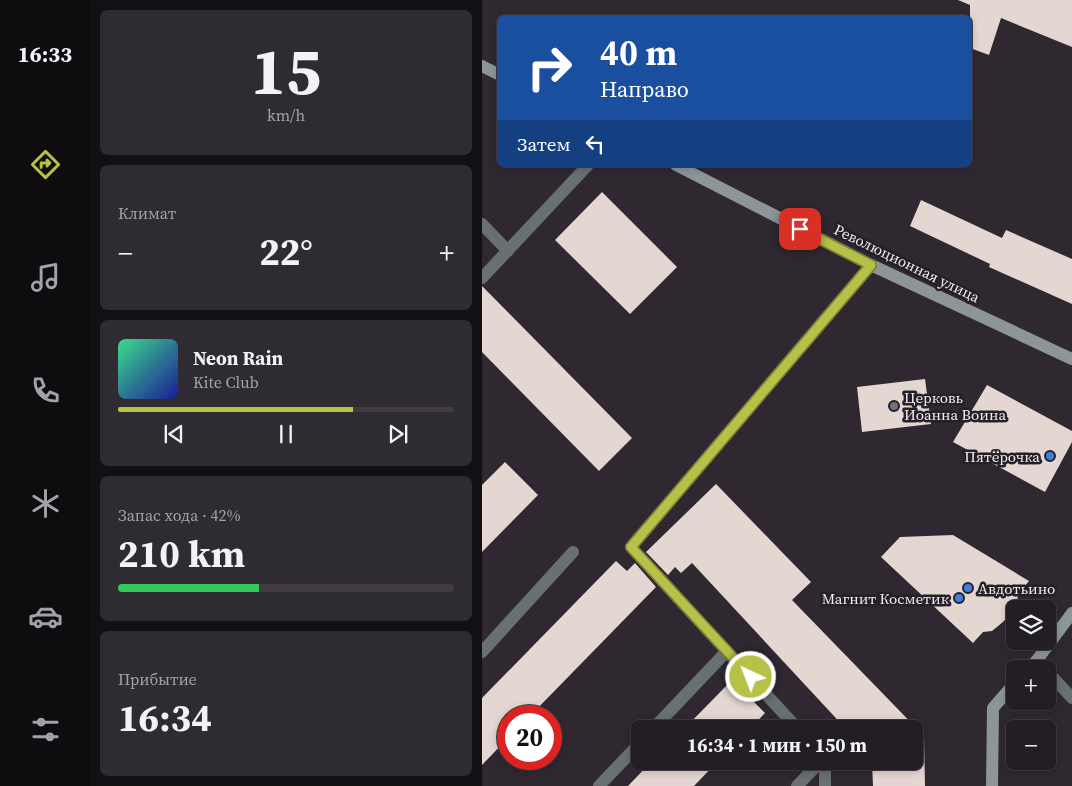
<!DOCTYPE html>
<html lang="ru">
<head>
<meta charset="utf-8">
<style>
  body { margin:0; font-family:"Source Serif 4",serif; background:#2f2b32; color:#f1f3f6; height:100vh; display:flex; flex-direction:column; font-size:19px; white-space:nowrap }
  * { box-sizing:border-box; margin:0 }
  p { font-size:16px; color:#a3a2a7 }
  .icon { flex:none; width:28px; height:28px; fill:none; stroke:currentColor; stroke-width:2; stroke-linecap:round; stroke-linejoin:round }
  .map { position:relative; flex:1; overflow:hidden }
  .panel { display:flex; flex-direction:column; gap:10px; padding:10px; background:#131014; width:392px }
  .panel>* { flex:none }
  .hud { position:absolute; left:15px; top:15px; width:475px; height:152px; border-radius:8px; box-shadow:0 2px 8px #0003,0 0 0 1px #403c42; background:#1a4fa0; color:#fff; overflow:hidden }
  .tools { position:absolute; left:524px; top:600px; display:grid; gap:10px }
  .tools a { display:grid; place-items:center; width:50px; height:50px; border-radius:8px; background:#231e25; box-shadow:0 2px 8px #0003,0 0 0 1px #403c42; font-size:25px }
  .speed { position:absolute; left:15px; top:705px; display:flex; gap:10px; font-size:25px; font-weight:700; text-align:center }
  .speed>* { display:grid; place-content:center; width:65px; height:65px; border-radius:50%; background:#231e25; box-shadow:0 2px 8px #0003,0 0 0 1px #403c42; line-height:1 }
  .speed .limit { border:8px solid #d22; background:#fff; color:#111 }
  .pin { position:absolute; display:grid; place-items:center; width:42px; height:42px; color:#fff; margin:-21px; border-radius:10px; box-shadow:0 2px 8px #0006 }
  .me { position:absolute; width:55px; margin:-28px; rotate:317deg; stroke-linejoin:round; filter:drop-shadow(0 0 4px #0008) }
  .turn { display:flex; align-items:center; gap:18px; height:105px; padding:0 20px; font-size:22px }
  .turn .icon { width:65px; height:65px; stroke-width:2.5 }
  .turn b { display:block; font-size:35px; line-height:42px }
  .then { display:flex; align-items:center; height:48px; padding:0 20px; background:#0003; gap:10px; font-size:19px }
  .big { font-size:38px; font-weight:700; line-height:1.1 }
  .panel .tile { flex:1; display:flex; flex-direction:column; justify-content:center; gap:8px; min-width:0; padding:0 18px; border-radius:8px; background:#2f2b32 }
  .panel .dial { align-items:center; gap:0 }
  .dial b { font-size:65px; line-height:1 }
  .song { display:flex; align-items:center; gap:15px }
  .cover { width:60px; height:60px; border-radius:8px; background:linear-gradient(135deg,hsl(150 70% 55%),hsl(240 70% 35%)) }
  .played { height:5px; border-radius:2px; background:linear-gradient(90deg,#b7c148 70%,#403c42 70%) }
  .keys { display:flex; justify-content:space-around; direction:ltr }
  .heat { display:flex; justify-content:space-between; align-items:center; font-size:28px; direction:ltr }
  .charge { height:8px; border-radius:4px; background:linear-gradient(90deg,#34c759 42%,#403c42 0) }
  .trip { position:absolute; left:149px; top:720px; width:292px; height:50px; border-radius:8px; background:#231e25; box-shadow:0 2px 8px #0003,0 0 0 1px #403c42; font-weight:700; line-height:50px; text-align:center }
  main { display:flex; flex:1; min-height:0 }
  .tab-bar { display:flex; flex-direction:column; width:90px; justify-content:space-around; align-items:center; background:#0e0c0f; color:#a3a2a7 }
  .tab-bar .icon { width:35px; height:35px }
  .tab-bar .current { color:#b7c148 }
  .tab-bar b { font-size:22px; color:#f1f3f6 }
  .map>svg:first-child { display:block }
  .building { fill:#e4d6d0 }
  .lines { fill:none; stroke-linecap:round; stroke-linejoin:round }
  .lane { stroke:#697071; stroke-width:12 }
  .secondary { stroke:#8c9699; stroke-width:12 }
  .route-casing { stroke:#777d2f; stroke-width:12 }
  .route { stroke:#b7c148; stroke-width:9 }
  .worship-dot { fill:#6b7280; stroke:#251f27; stroke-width:2 }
  .shop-dot { fill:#3f7fe0; stroke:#251f27; stroke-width:2 }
  .labels { text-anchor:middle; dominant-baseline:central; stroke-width:5; stroke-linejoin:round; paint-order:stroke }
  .street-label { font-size:15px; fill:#f0ebf1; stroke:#251f27 }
  .poi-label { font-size:15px; fill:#f0ebf1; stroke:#251f27; text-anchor:start }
</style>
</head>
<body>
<main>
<nav class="tab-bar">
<b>16:33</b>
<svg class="icon current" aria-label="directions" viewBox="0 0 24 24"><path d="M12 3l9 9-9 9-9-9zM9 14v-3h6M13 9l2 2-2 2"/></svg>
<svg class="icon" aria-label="music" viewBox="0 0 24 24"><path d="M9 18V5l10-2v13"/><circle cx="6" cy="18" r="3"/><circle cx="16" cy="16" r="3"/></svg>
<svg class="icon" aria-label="phone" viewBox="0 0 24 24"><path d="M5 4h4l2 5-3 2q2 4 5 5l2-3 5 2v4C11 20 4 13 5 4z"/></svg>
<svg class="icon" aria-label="climate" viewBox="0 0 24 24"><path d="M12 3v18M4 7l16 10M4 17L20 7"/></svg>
<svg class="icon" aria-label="car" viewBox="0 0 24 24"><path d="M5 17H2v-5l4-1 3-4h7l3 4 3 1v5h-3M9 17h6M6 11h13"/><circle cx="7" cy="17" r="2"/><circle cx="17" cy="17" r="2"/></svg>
<svg class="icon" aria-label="filters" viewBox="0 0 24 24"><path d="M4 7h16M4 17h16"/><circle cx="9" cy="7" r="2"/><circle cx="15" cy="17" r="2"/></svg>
</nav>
<section class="panel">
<div class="tile dial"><b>15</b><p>km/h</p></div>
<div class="tile"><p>Климат</p>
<div class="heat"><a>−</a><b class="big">22°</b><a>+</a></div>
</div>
<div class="tile">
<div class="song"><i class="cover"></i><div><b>Neon Rain</b><p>Kite Club</p></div></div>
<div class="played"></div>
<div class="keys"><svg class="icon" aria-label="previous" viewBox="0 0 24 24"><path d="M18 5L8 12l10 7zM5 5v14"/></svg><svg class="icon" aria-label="pause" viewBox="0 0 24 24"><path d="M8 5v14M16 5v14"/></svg><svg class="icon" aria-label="next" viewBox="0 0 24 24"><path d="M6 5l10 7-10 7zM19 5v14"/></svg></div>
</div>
<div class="tile"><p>Запас хода · 42%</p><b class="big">210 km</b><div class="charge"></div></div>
<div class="tile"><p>Прибытие</p><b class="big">16:34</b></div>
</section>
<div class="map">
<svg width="590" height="786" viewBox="0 0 590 786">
  <rect width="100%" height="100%" fill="#2f2831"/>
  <path class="building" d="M476,0h114v47l-71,-29 -12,37 -19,-7v-43z
    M120,192l75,75 -47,47 -75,-74z
    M439,200l81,38 4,-8 66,29v45l-83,-37 1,-3 -80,-38z
    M0,286l150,152 -33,33 -117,-119z
    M443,379l6,45 -69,8 -5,-45z
    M505,385l85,46v11l-27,50 -92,-50z
    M23,462l33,33 -56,57v-67z
    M234,484l95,98 -19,18 132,136 1,50h-52l-1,-25h42v-32h-68l-154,-166 -11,10 -6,-6 -7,8 -22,-23z
    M471,535l76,46 -11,13 -1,8 -6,11 -8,9 -11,9 -9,1 -10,11 -92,-86 19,-20z
    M134,561l11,10 8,-8 21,24 -126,129h-22v22l-26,27v-67z
    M250,680l33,33 -15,16h-66z
    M170,761h66l-24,25h-66z"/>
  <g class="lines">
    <path class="lane" d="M0,224l26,27
      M0,278l106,-113
      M0,652l91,-100
      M565,671l25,27
      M171,729l74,-78
      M316,729l-167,-182 240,-282
      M117,786l41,-43
      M315,786l24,-25
      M343,786v-25"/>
    <path class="secondary" d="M0,66l18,9
      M194,165l195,100 201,94
      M547,669l8,-9 35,-47
      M510,786l1,-78 21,-24"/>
  </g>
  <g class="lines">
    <defs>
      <path id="route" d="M269,677l-120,-130 240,-282 -71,-36"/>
    </defs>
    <use href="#route" class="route-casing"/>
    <use href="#route" class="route"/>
  </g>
  <circle class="worship-dot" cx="412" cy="406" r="5"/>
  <g class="shop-dot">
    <circle cx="568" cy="456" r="5"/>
    <circle cx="486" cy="588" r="5"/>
    <circle cx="477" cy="598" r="5"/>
  </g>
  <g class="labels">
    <g class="street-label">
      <text transform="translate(425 263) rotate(26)">Революционная улица</text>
    </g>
    <g class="poi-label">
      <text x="422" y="397">Церковь<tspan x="422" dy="17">Иоанна Воина</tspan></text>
      <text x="558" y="456" text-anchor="end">Пятёрочка</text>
      <text x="496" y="588">Авдотьино</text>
      <text x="467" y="598" text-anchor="end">Магнит Косметик</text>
    </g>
  </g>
</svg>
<div class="tools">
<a><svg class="icon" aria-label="layers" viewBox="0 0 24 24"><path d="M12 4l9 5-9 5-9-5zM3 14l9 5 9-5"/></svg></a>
<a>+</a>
<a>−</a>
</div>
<div class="speed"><div class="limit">20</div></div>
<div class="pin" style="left:318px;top:229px;background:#d93025"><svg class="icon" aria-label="arrive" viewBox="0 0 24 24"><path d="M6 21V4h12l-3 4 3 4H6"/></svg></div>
<svg class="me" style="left:269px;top:677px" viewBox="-20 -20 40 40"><circle r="17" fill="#b7c148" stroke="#fff" stroke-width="3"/><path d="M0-11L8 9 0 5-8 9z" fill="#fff"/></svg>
<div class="trip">16:34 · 1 мин · 150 m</div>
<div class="hud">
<div class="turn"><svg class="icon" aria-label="right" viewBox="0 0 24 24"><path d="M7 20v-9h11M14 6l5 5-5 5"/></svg><div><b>40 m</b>Направо</div></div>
<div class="then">Затем<svg class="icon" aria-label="left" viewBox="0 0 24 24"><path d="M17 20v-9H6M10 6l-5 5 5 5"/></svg></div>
</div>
</div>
</main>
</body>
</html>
